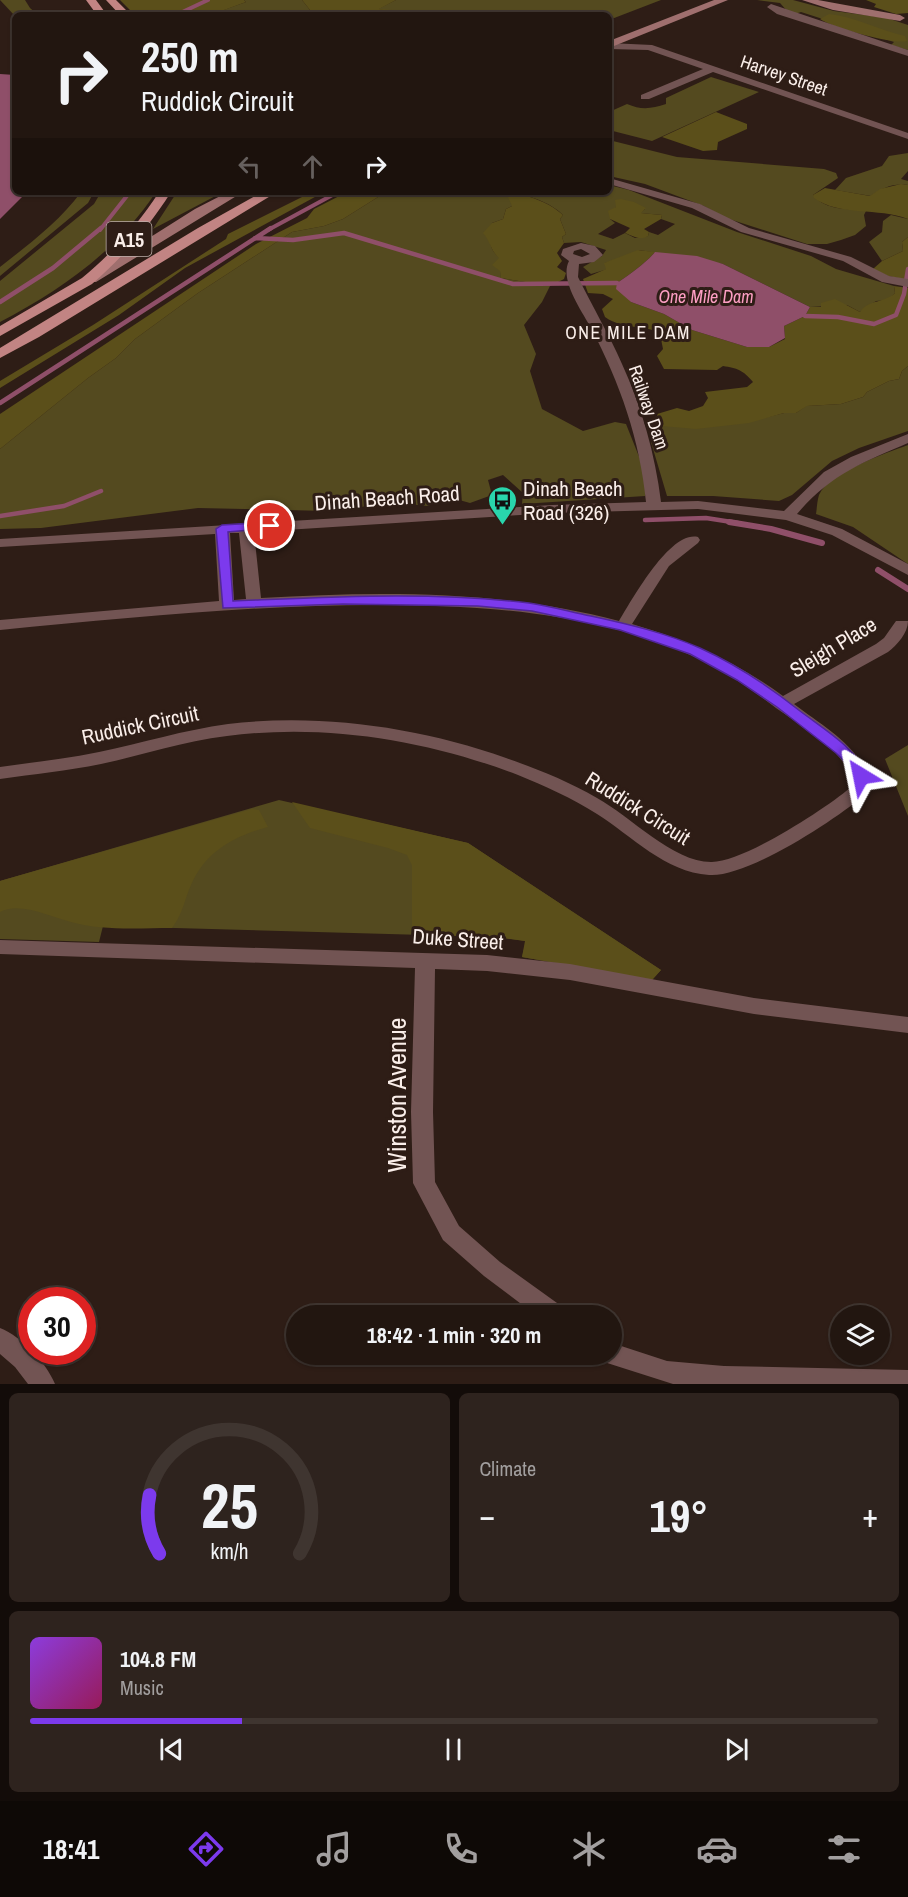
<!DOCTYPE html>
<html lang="en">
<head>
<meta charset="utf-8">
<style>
  body { margin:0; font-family:"Archivo Narrow",sans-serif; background:#2e231e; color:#f1f3f6; height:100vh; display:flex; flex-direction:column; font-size:22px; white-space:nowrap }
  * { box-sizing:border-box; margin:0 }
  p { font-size:20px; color:#a29f9f }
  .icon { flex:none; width:33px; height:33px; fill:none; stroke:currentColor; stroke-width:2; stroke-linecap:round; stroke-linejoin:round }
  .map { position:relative; height:1384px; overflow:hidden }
  .sheet { display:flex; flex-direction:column; gap:9px; padding:9px; background:#130c09; flex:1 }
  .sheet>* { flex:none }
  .top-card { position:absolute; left:12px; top:12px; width:600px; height:183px; border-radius:9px; box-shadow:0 2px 4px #0004,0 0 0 2px #3f3530; background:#221610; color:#f1f3f6; overflow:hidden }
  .tools { position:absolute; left:830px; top:1305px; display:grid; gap:12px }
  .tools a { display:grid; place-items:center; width:60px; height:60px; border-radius:50%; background:#221610; box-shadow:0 2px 4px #0004,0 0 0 2px #3f3530; font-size:30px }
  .speed { position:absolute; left:18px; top:1287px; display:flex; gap:12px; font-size:30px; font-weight:700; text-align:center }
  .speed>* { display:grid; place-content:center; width:78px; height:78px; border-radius:50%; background:#221610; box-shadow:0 2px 4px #0004,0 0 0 2px #3f3530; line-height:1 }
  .speed .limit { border:9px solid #d22; background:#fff; color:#111 }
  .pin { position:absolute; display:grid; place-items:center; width:51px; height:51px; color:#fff; margin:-26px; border:3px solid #fff; border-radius:50%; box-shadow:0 2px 6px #0007 }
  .me { position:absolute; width:66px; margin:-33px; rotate:325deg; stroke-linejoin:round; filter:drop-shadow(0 0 4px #0008) }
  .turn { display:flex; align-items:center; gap:21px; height:126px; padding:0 30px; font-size:27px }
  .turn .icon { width:78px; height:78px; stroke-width:2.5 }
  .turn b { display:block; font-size:42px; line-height:51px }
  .lanes { display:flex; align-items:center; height:57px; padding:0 30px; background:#0003; justify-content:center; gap:30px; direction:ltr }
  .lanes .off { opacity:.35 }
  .big { font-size:45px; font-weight:700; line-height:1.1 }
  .sheet .widget { flex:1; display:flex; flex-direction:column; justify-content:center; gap:9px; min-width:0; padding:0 21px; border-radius:9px; background:#2e231e }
  .sheet .dial { align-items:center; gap:0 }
  .dial svg { height:156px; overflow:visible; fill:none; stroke:#3f3530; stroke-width:7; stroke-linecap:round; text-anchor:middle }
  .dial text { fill:#f1f3f6; stroke:none }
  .song { display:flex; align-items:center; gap:18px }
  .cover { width:72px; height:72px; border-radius:9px; background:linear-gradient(135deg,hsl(270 70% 55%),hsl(330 70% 35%)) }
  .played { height:6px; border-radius:3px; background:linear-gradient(90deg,#7c3aed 25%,#3f3530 25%) }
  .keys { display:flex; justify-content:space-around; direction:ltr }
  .heat { display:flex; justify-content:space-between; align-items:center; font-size:33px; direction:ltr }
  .sheet .tiles { flex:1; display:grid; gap:9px; grid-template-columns:1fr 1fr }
  .widget:last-child { grid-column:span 2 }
  .trip { position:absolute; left:286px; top:1305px; width:336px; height:60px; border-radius:30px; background:#221610; box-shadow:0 2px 4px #0004,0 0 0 2px #3f3530; font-weight:700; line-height:60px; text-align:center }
  .dock { display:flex; height:96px; justify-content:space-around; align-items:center; background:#0e0906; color:#a29f9f }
  .dock .icon { width:42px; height:42px }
  .dock .selected { color:#7c3aed }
  .dock b { font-size:27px; color:#f1f3f6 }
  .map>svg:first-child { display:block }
  .green { fill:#544a1f; fill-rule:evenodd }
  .forest { fill:#5b4f1a }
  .water { fill:#8f4f69 }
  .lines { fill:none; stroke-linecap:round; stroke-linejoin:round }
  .stream-far2 { stroke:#8f4f69; stroke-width:4 }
  .stream-far1 { stroke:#8f4f69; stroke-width:4.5 }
  .stream { stroke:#8f4f69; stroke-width:6 }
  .street { fill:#725453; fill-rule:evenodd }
  .secondary { fill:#9f6f6e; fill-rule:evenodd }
  .primary { fill:#c28483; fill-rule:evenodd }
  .route { fill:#7c3aed; stroke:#51269a; stroke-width:1.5 }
  .labels { text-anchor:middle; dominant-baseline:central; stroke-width:6; stroke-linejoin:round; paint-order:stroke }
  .far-street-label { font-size:18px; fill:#faeee9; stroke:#2e1d16 }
  .far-water-label { font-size:18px; font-style:italic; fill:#fd9ec3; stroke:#2e1d16 }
  .far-neighbourhood-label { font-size:18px; letter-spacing:1.5px; fill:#faeee9; stroke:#2e1d16 }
  .shield { fill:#2e1d16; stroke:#bdafaa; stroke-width:1.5 }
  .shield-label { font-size:20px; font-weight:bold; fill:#faeee9 }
  .poi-label { font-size:21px; fill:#faeee9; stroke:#2e1d16; text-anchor:start }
  .street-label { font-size:21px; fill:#faeee9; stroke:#2e1d16 }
  .near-street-label { font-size:26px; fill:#faeee9; stroke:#2e1d16 }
</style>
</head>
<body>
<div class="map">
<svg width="908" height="1384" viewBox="0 0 908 1384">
  <rect width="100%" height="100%" fill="#2e1d16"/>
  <path class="green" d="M0,0h25l5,8 8,7 -23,1z
    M244,0h58l8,10 -5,5 -90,-2 31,-11z
    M396,0h265l-52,20v-5h-199l-32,-6z
    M757,0h36l41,11 53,7 21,7v25l-17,-5 3,-3 -93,-30 -6,2 -7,-2 -8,-9z
    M711,77l48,15 -107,49 -43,-11v-18l18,-8c14,6 24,5 39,0v-6z
    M609,140l68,17 147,12 12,4 2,5 -25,17c13,16 34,13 53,16l-2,4 2,11 -11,9 -14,5 -14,4h-20l-81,-26 -22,-12 -59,-22 -36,-8z
    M908,153v18l-7,8 7,2v4c-15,-2 -26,3 -37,11l-36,-6 11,-12 36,-12 7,-10z
    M609,185l20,5 108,42 74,24 25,13 58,17 1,7 -7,7 -12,1 -16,11 -13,-7 -37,2 -87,-43 -84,-14 -8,5 -26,8 3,6 -17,5 -8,-7 19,-11 4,-6 -25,-8 -17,1 -2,-6 4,-3 -6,-15 3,-4c-11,-11 -27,-17 -43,-21l-8,12 -6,3 -3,10 -11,4c-2,15 -5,25 8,35l1,20 49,8 -8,16 -18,23 12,29 -6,17 12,38 41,22 32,-9 11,2 20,50 -1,22 -123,8 1,-11 -20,-18 -15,5 4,15 -22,8 -18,-5 -25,8 -44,-5 -21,6 -23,-1 -11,5 -130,-3 -157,20 -41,1v-80l88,-71 28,-20 19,-19 63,-46 94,-61 32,-6 19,-7 43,-27h223zM616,207l29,2 -5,4 22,2 -1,4 14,5 -17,11 -9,-3 -1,4 -13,2 -10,-5 -12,6 -15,-5 17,-11 -5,-4z
    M81,192h13l-6,11 -88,73v-9c28,-22 60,-46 81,-75z
    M101,192h55c-39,59 -95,98 -156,130v-41l94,-77z
    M177,192h46l-70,37z
    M891,215l17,4v18l-6,5 1,9 -21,10 -13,-19 13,-10 1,-11z
    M908,366v65l-49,17 -27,13 -40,34 -13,6 -66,-5h-46l-16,-54 -1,-17 21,1 97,-9 16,-4h12l10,-7 35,-2 22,-7 4,-5 22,-11 10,-2 3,-8z
    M908,445v119l-55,-37 -37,-13c1,-6 1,-13 3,-19 9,-22 67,-42 89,-50z
    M908,745v71l-23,-57z
    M279,800l189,43 193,127 -9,10 -130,-23 4,-16 -30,-4 -393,-11 -4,16 -99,-3v-58z"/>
  <path class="forest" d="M120,0h124l2,2 -30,11 2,2h-83z
    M302,0h94l-17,9 25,2 1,3 5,1h-105l5,-5z
    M866,0h42v13l-12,1 -22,-7 2,-3z
    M829,14c27,3 50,16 76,22l2,5c-12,4 -75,-13 -87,-22z
    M716,112l31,12v5l-29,13 -1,8 -14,1 -41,-14z
    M901,184l7,1v34c-30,-12 -68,-2 -94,-21l-1,-3 12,-7 45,8 10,-7z
    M312,192h12l-139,76 -66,47 -119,73v-7l93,-56 133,-86 2,-5z
    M347,192h39l-43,27 -19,7 -32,6 -94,61 -63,46 -19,19 -28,20 -88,71v-35l256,-170 51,-26 7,-9z
    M521,194c16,5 30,10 42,21l-3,4 6,15 -4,3 2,6 -7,10 5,8 -5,6 9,6 -2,6 -14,7 -49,-8 -1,-7 -8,-6 7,-7c-9,-8 -8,-16 -16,-25l9,-10 11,-4 3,-10 6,-3 -4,-9z
    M621,199l13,3 12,6 -5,5 21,2 -1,4 -17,10 5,3 -1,4c-8,5 -15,0 -23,-3l5,-5 -20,-9 -2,-8 8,-4 -1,-7z
    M908,237v43l-20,-4 -15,-7 9,-8 21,-10 -1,-9z
    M638,250l17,2c-9,11 -26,23 -38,31l14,19 33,12 28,16 55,17h22l16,-8 -1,-13 21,-10 5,-9h11v-4l14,-4 25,13c9,-13 25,-9 35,-19l-1,-7 14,2v78l-6,5 -3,8 -10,2 -22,11 -4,5 -22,7 -34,2 -11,7h-12l-35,10 -53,6 -46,-4 7,-11 20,-6 12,3 14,-5 5,-8 -3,-6 42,-5 6,-5c-10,-12 -16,-14 -30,-16l-6,4 -53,-1 -7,-13 6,-7 -3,-15c-16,-11 -35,-3 -55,-17l-3,-8 11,-10 -10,-5 -15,-1 -5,-14 23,-10 -2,-6z
    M292,802l176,41 193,127 -9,10 -130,-23 3,-16 -29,-4 -84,-2v-70l-5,-10 -19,-7 -78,-20z
    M252,809l7,1 9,17c-34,9 -63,25 -77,58 -7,16 -8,28 -19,43 -32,0 -70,3 -101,-6 -20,-5 -52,-21 -71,-10v-31z"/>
  <path class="water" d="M0,74l15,1v117h12l-27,27z
    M655,252l42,4 26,8 87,43 -5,9 -21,10 1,12 -16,9h-22l-55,-17 -28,-16 -33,-12 -15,-13 1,-6c12,-8 29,-20 38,-31z"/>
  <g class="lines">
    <path class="stream-far2" d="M176,15l32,-15
      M100,230l30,-38
      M268,230l70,-38"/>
    <path class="stream-far1" d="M255,238l38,2 51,-7 169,51 104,-1
      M0,302l53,-34 48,-40
      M805,316l33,1 36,7 22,-9 8,-21 4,-25
      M0,403l271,-175
      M0,516l64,-10 37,-15
      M645,520l61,-2 32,5"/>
    <path class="stream" d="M729,522l42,7 51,14
      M878,570l30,19"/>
    <path class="street" d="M771,4l137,46v6l-131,-42 -10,-7z
      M609,43l43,2 256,88v6l-195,-67 -64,27h-8v-4l62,-26 -55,-19 -39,-1z
      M609,178l91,26 49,24 102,29 38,19 19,3v8l-26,-5 -39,-21 -102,-29 -49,-24 -83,-24z
      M581,243l14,3 8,9 -9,7 -15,2 -1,13c14,29 31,57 44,87 20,44 33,90 39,138l37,-1 86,10 40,-39 27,-15 57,-23v9c-45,19 -78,32 -111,71l45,15 66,35v11l-76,-40 -46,-15 -88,-11 -146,4 -298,19 7,66c119,-7 243,-8 358,23 13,-21 51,-91 79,-84l2,3 -2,3 -29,23 -37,58c55,16 105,38 151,72l93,-52 8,-6 12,-17h12c0,12 -11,24 -20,31l-94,52c30,23 64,41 77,78l-8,14c-29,25 -117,82 -154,79 -44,-3 -77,-39 -112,-61 -25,-16 -52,-28 -79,-39 -91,-35 -194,-52 -291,-39 -43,5 -84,19 -126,28 -34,7 -67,10 -101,15v-12c33,-5 66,-8 99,-15 43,-9 85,-22 129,-28 92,-11 190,3 278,34 31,11 62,23 91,40 33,18 76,64 114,64 31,1 114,-53 139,-74l3,-6c-11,-35 -49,-54 -77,-74 -23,-18 -47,-34 -73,-47 -100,-48 -216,-56 -325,-56 -127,0 -252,13 -378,25v-10l219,-19 -4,-67 -215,13v-8l552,-34 94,-3c-6,-62 -26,-119 -55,-174 -9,-17 -32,-48 -22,-67l-8,-6 2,-6zM581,249l9,5 -8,3 -9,-3 1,-3zM230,533h9l7,66 -12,1z
      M0,940l487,15 83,9 184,34 154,19v16l-154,-19 -184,-34 -83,-9 -52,-2 -2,143 2,70 24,44 41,36 64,46 3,8h-30l-53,-40 -41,-36 -30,-57 -2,-71 4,-144 -415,-14z
      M0,1328c22,9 46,34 55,56h-27l-13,-17 -15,-13z
      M612,1343l55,18 57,5 184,4v14h-235l-69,-22 -4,-8h12z"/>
    <path class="secondary" d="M714,0h14l-119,48v-7z
      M802,0h16l82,15 5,3 -5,3 -67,-11z
      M228,192h15l-147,90h-10l-2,-3 111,-70z"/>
    <path class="primary" d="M86,0h10l11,15h-10z
      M106,0h10l15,15h-11z
      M159,192h12c-22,35 -48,65 -79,92l-92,52v-10l82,-48c30,-25 56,-53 77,-86z
      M262,192h15l-238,145 -39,21v-10l198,-120z"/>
  </g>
  <path class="route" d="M270,522l6,4 -2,2 -46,4 5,69c98,-4 198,-10 296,2 21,3 42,9 62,13 37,8 75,17 109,32 35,16 70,39 100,63 25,19 55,36 68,65l-2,4h-10l-7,-14 -13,-13 -59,-46 -40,-27 -47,-26 -70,-24 -88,-19 -54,-5 -135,-2 -120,4 -7,-79 6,-4z"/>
  <defs>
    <symbol id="bus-pin" viewBox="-11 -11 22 30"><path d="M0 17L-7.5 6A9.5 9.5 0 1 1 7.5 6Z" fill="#29d5ac" stroke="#2e1d16"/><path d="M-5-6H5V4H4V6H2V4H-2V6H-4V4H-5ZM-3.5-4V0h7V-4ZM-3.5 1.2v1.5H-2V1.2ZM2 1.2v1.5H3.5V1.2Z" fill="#111"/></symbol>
  </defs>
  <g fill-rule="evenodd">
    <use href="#bus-pin" x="486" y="484" width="33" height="45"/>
  </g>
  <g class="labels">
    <g class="far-street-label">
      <text transform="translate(784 75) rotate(19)">Harvey Street</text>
      <text transform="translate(649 407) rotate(71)">Railway Dam</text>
    </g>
    <g class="far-water-label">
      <text x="706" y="296">One Mile Dam</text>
    </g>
    <g class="far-neighbourhood-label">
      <text x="628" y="332">ONE MILE DAM</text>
    </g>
    <rect class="shield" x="106.5" y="222" width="45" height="34" rx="4.5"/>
    <g class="shield-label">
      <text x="129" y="239">A15</text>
    </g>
    <g class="poi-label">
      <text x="523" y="488">Dinah Beach<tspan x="523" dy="24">Road (326)</tspan></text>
    </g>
    <g class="street-label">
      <text transform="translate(387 498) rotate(-4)">Dinah Beach Road</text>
      <text transform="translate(833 647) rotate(-31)">Sleigh Place</text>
      <text transform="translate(140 725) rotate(-12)">Ruddick Circuit</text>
      <text transform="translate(638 808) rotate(32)">Ruddick Circuit</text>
      <text transform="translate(458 939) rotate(4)">Duke Street</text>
    </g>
    <g class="near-street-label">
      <text transform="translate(396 1095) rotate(-90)">Winston Avenue</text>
    </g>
  </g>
</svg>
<div class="tools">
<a><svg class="icon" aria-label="layers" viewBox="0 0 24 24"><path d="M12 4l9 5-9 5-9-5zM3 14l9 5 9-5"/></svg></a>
</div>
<div class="speed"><div class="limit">30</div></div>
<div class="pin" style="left:270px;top:526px;background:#d93025"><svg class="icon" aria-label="arrive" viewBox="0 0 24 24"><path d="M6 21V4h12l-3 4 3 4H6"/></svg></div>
<svg class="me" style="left:861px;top:776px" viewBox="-20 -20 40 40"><path d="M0-17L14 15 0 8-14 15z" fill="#7c3aed" stroke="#fff" stroke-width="4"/></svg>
<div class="trip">18:42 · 1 min · 320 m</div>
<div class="top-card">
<div class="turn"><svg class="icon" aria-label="right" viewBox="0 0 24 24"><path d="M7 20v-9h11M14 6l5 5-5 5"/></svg><div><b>250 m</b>Ruddick Circuit</div></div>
<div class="lanes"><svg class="icon off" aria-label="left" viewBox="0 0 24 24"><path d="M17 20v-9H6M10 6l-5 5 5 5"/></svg><svg class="icon off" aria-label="ahead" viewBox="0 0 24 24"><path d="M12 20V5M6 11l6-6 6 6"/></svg><svg class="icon" aria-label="right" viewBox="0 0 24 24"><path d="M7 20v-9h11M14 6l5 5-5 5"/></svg></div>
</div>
</div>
<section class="sheet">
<div class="tiles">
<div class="widget dial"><svg viewBox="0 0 100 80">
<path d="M14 69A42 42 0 1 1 86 69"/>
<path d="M14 69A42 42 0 0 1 9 39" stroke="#7c3aed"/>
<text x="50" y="56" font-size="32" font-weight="700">25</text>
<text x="50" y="72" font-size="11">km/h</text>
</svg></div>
<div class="widget"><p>Climate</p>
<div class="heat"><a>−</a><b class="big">19°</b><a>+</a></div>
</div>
<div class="widget">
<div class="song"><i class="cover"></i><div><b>104.8 FM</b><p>Music</p></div></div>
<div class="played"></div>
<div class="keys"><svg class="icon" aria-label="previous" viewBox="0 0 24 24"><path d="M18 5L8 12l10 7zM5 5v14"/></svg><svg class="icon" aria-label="pause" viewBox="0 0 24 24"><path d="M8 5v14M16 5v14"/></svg><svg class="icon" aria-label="next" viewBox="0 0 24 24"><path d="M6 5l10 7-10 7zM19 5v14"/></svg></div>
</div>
</div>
</section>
<nav class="dock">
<b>18:41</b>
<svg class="icon selected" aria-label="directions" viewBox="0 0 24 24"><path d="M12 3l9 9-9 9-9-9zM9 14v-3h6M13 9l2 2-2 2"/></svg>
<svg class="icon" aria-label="music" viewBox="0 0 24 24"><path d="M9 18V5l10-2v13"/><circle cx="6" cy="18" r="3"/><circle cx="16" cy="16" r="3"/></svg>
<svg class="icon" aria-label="phone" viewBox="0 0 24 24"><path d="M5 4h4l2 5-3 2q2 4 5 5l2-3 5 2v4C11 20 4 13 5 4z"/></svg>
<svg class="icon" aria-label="climate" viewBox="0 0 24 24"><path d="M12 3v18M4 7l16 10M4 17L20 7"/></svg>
<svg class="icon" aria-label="car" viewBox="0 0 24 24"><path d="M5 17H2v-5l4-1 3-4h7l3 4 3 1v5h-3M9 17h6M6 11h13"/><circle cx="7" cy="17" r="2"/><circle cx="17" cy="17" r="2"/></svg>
<svg class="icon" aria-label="filters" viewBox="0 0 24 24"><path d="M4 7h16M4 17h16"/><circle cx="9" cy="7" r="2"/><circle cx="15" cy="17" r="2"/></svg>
</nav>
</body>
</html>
